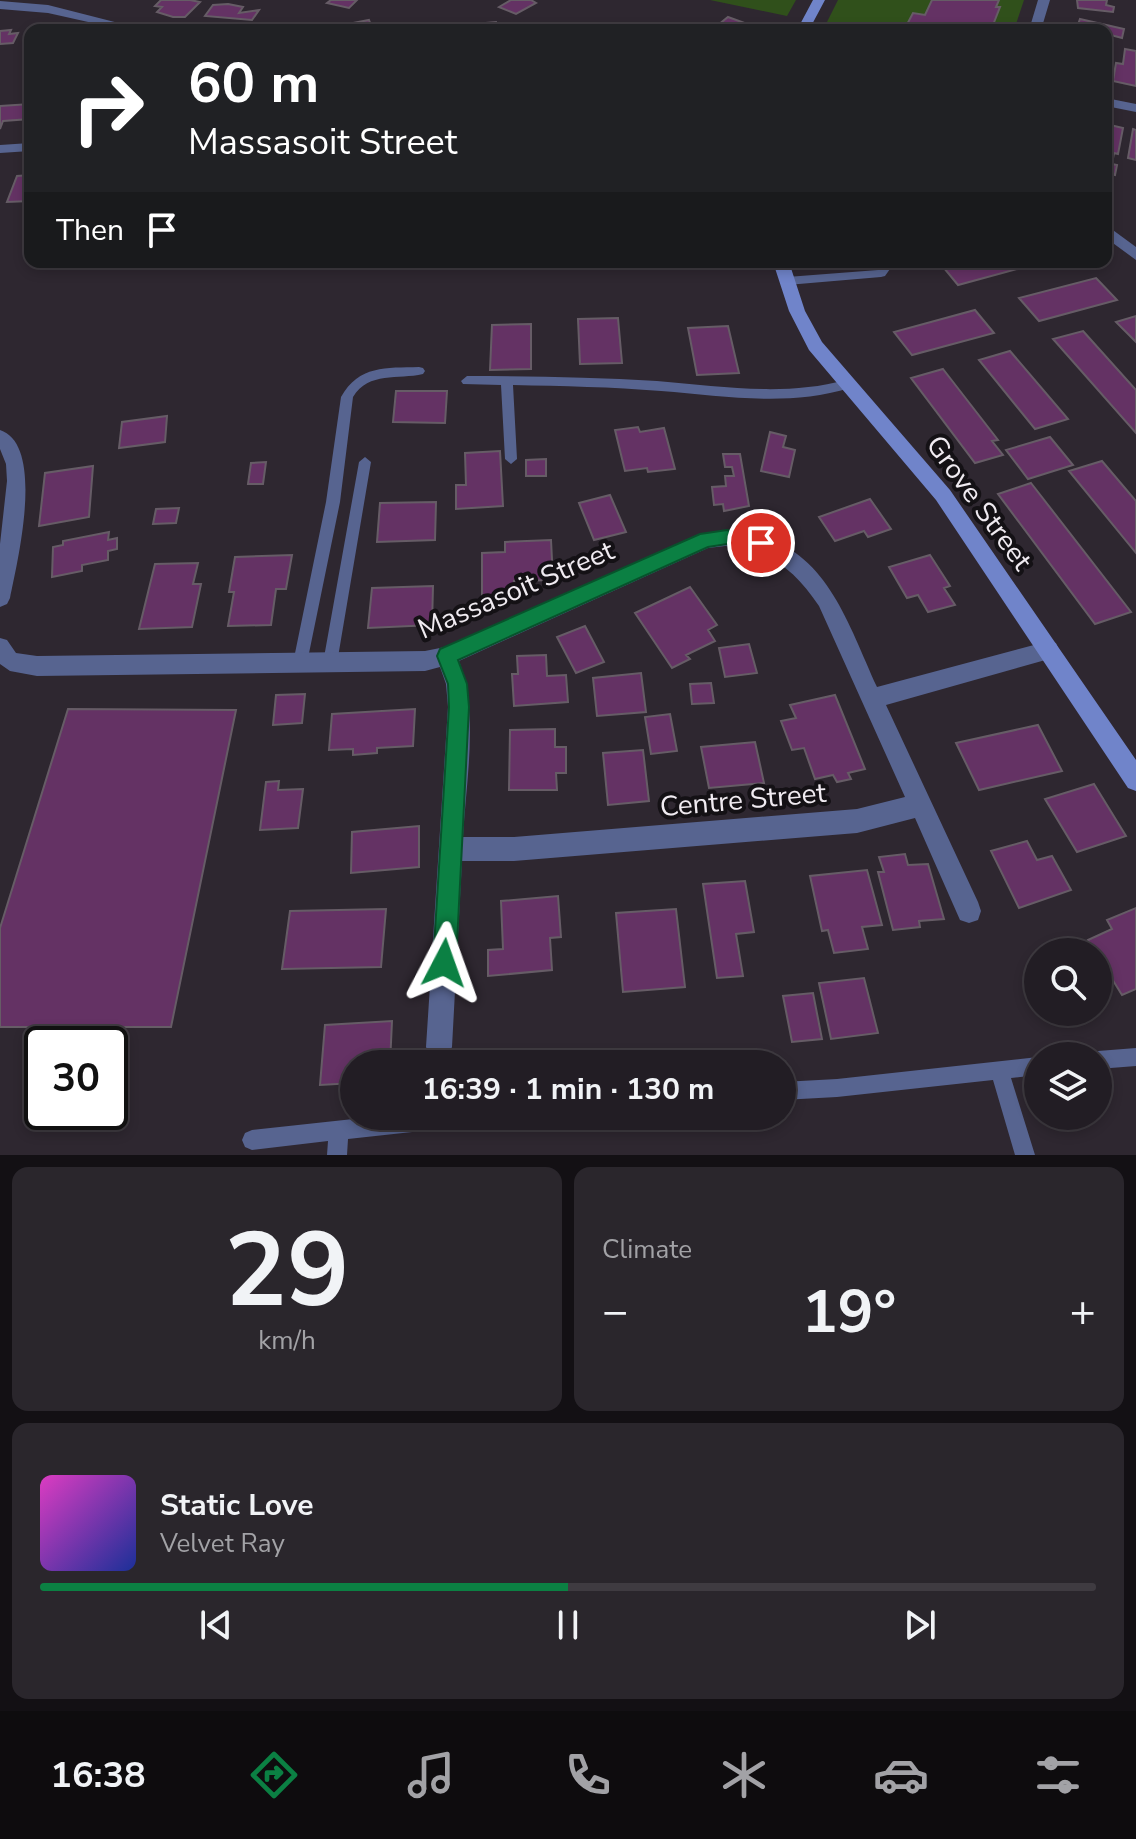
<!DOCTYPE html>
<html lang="en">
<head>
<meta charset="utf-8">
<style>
  body { margin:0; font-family:"Nunito Sans",sans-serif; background:#2a262c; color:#f1f3f6; height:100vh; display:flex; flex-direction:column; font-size:30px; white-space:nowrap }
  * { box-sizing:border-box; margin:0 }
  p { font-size:26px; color:#a2a2a6 }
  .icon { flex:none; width:44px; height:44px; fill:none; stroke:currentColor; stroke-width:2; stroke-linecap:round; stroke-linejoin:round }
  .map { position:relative; height:1155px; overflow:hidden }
  .side { display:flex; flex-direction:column; gap:12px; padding:12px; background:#131014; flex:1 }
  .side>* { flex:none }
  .top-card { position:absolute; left:24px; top:24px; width:1088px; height:244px; border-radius:16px; box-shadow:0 4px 12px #0003,0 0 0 2px #3f3b41; background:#202124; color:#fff; overflow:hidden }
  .tools { position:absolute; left:1024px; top:938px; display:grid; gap:16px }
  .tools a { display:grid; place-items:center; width:88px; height:88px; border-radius:50%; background:#221d24; box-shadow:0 4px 12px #0003,0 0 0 2px #3f3b41; font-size:40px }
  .speed { position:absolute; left:24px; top:1026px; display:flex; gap:16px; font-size:40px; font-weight:700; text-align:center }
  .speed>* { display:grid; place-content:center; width:104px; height:104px; border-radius:50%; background:#221d24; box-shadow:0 4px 12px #0003,0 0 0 2px #3f3b41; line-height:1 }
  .speed .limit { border:4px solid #111; border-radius:12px; background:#fff; color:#111 }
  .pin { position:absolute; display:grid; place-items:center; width:68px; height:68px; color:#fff; margin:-34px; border:4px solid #fff; border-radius:50%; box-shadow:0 2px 8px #0007 }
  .me { position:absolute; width:88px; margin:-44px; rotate:4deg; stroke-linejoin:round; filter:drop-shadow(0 0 6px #0008) }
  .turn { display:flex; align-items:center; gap:28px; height:168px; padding:0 32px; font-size:36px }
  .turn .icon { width:104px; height:104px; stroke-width:2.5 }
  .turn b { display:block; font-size:56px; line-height:68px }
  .then { display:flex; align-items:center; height:76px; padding:0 32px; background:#0003; gap:16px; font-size:30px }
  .big { font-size:60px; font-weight:700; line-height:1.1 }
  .side .card { flex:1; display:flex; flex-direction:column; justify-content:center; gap:12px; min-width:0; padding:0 28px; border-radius:16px; background:#2a262c }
  .side .dial { align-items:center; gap:0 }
  .dial b { font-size:104px; line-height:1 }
  .song { display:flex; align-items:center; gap:24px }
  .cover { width:96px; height:96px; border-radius:12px; background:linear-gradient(135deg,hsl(310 70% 55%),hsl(230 70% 35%)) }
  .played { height:8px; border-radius:4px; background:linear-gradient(90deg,#0b8043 50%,#3f3b41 50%) }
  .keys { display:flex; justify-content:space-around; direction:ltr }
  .heat { display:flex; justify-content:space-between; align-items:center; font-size:44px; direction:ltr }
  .side .tiles { flex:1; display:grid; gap:12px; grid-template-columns:1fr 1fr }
  .card:last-child { grid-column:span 2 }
  .trip { position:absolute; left:340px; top:1050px; width:456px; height:80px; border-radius:40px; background:#221d24; box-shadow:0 4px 12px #0003,0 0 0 2px #3f3b41; font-weight:700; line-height:80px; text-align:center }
  .dock { display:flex; height:128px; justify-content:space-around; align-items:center; background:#0e0c0e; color:#a2a2a6 }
  .dock .icon { width:56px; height:56px }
  .dock .current { color:#0b8043 }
  .dock b { font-size:36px; color:#f1f3f6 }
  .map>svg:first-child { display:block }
  .green { fill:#30501b }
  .building { fill:#643264; stroke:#665c66; stroke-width:2 }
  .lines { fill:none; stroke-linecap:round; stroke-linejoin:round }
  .lane { fill:#576490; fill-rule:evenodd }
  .street { fill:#576490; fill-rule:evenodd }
  .secondary { fill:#7084ca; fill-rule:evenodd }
  .route { fill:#0b8043; stroke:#07532c; stroke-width:2 }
  .labels { text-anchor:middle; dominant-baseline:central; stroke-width:8; stroke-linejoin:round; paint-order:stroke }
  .street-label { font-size:28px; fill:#f0ebf1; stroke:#141115 }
</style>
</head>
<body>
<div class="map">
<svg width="1136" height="1155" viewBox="0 0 1136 1155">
  <rect width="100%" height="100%" fill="#2e2730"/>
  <path class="green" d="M710,0h86l-9,16z
    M838,0h186l-10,30h-191z"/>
  <path class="building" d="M161,0h29l10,2 -15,15h-12l-16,-5 5,-5 -7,-1z
    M331,0h26l-8,8 -22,-5z
    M511,0h20l5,3 -20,11 -17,-7z
    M932,0h67l-3,7h4l-9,23h-87l9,-17 12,2z
    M1077,0h30l-1,5 8,2 -1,5 -35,-4z
    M228,4l15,3 -4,6 20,-3 -7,10 -47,-4 8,-11z
    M728,17l22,8 13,3 -51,2z
    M1080,19l44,10 -2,9 -15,-4 -1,3v-7h-30z
    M369,20l4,10h-22l-3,-6z
    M496,22l2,8h-21l-2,-6z
    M11,30l-2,4 9,-1 -5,10 -13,1v-13z
    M1125,49l11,2v35l-23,-5 3,-18 7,1z
    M30,104v15l-27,2 -3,8v-23z
    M1106,124l17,4 -5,26 -4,-1 -2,11 5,1 -2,10 -9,-2z
    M1133,129l3,1v30l-8,-2z
    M30,175v26l-23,1 10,-26z
    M939,262h77l5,6 -63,17z
    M1096,278l21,22 -78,21 -20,-23z
    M975,310l19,23 -82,22 -18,-23z
    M1136,316v26l-20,-20z
    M618,318l4,45 -42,1 -2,-45z
    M531,324v45l-41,1 2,-45z
    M728,326l11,47 -42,2 -9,-47z
    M1083,331l53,59v43l-83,-94z
    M1010,351l58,68 -33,10 -56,-69z
    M943,369l55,71 -6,1 11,14 -28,8 -64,-85z
    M396,391h51l-2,32 -52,-1z
    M167,416l-2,26 -46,6 3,-26z
    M638,427l2,5 24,-4 11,41 -27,3 -1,-4 -22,3 -10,-41z
    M770,432l16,4 -3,11 12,3 -6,27 -28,-6z
    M1050,437l23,28 -45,14 -22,-29z
    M500,451l3,55 -47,3v-24h10l-1,-32z
    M723,454h17l9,52 -25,5 -1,-7 -9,1 -2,-18 14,-1 -1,-10h9l-2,-9h-7z
    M546,459v17h-20v-16z
    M1102,461l34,40v52l-67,-82z
    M266,462l-3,22h-15l3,-21z
    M93,466l-4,51 -50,9 6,-53z
    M1031,483l100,129 -36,12 -97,-130z
    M610,495l16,37 -32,8 -15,-37z
    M870,499l21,30 -23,8 -4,-6 -29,10 -16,-24z
    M436,502l-1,38 -58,2 3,-39z
    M179,508l-3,15 -23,1 3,-15z
    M109,532l-1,8 9,-2v11l-9,2v9l-26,5v6l-30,6 1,-30 10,-2v-4z
    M551,540l2,40 -39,1v16l-32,1v-45l23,-1v-10z
    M292,555l-6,34h-10l-5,36 -43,1 6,-34h-5l6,-35z
    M930,555l20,31 -6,2 11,17 -27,7 -10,-17 -11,3 -18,-31z
    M198,563l-5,21h8l-9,43 -53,2 16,-65z
    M433,586l-1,39 -64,3 4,-40z
    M690,587l27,38 -9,5 7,11 -29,14 4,4 -18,9 -37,-55z
    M585,626l19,36 -28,11 -19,-36z
    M749,644l8,29 -32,4 -6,-29z
    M546,655l1,21 19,-1 2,27 -54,4 -2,-32h6l-1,-18z
    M641,673l5,39 -49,4 -4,-38z
    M711,683l3,20 -22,1 -2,-20z
    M305,694l-3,29 -29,2 3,-30z
    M835,695l30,74 -17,4 3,6 -14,3 -4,-7 -18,4 -11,-31 -12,2 -11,-29 15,-3 -6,-13z
    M68,709l168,1 -65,317h-171v-99z
    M415,709l-2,37 -36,2v5l-24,2v-6l-24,1 3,-36z
    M670,714l7,37 -26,3 -6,-37z
    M1038,725l24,46 -83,19 -23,-47z
    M555,729v18h11v26h-10l1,17h-48l1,-60z
    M755,742l9,41 -55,5 -8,-41z
    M643,750l6,51 -41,4 -5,-52z
    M279,781l-1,9 25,-1 -5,39 -38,2 6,-48z
    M1094,784l32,52 -49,16 -32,-53z
    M419,826v41l-68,6 1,-41z
    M1027,841l10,19 15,-4 19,34 -52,18 -28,-57z
    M905,854l3,11 20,-1 16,55 -25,2 1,6 -27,3 -15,-58h6l-5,-15z
    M867,870l15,55 -20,2 6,22 -34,4 -6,-23 -6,1 -12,-55z
    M745,881l9,51 -18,2 7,42 -26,2 -14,-94z
    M558,896l3,41 -11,1 2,32 -64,6v-26l15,-1 -2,-48z
    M1136,908v81l-14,6 -34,-55 24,-11 -5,-9z
    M386,909l-5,58 -99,2 8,-58z
    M676,909l9,78 -62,5 -7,-79z
    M864,978l14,55 -47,6 -12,-56z
    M813,993l9,46 -30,3 -9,-46z
    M392,1021l-2,43h-36v19l-34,2 5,-60z"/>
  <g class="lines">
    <path class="lane" d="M883,262h12l-10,14 -4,1 -94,8 -6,-4 6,-4 91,-7z
      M1017,262h12l1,2 -6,4 -4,-1z
      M419,367l4,1 2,3 -2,3c-25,6 -54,-3 -70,23l-13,105 -33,161 -2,5 -5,2 -5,-2 -2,-5 33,-161 15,-105c18,-32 45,-29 78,-30z
      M467,376c63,0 127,1 190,5 64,5 126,16 189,-1l6,5 -2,3c-63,19 -125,8 -189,3 -49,-4 -98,-5 -148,-6l4,74 -6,5 -6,-5 -4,-74 -38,-1 -2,-3z
      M365,457l6,5 -34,201 -2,5 -5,2 -5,-2 -2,-5 36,-201z
      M1136,1048v18l-38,3v-13h-8l8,-5z
      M1038,1057v18l-27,3 24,77h-20l-22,-75 -156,17 -55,3v-18l55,-3z
      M381,1116h96l-3,7 -7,3 -119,13 -1,16h-20l1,-14 -76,9 -7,-3 -3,-7 3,-7 7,-3z"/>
    <path class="street" d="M1038,0h12l-9,30h-12z
      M0,1l48,4 98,25h-22l-76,-17 -48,-4z
      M1106,98l30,6v8l-30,-6z
      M30,143v8l-30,2v-8z
      M1106,225l30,22v13l-30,-22z
      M0,430c46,15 17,133 10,168l-3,6 -7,3v-63l7,-63 -1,-17 -6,-15z
      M725,530c97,5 118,82 152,157l172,-46 7,2 3,7 -3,7 -7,2 -163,46 92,197 3,9 -3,9 -9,3 -9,-3 -45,-102 -58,15 -343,28h-52l-10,186 -4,9 -9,4 -9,-4 -4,-9 22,-340 -2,-23 -6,-17 -15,4 -388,5 -27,-5 -10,-7v-26l7,2 9,13 21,3 388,-5 20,-4 254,-113zM725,546c44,3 70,24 94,60l86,191 -48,12 -343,28h-51c3,-57 16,-122 -4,-176l249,-113z"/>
    <path class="secondary" d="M813,0h12l-16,30h-12z
      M773,262h16l16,49 17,31 128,148 186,270v31l-8,-3 -192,-288 -127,-150 -20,-39z"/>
  </g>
  <path class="route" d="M727,530l34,5 8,8 -8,7 -34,-6 -19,3 -250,113 9,24 2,23 -13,256 -4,8 -8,3 -8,-3 -3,-8 16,-256 -1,-23 -11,-28 3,-7 260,-115z"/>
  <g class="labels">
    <g class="street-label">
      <text transform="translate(979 503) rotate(54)">Grove Street</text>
      <text transform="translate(516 590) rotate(-23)">Massasoit Street</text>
      <text transform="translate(743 800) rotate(-5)">Centre Street</text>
    </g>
  </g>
</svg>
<div class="tools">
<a><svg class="icon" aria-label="search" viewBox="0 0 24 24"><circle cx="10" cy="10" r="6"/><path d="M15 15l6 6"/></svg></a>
<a><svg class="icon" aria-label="layers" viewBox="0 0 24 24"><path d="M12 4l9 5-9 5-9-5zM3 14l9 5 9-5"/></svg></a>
</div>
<div class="speed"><div class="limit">30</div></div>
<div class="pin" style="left:761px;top:543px;background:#d93025"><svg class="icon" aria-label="arrive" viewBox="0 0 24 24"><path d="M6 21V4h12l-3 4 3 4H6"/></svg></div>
<svg class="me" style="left:444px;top:963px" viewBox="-20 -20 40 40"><path d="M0-17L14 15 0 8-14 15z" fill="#0b8043" stroke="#fff" stroke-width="4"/></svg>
<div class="trip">16:39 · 1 min · 130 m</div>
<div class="top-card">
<div class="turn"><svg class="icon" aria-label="right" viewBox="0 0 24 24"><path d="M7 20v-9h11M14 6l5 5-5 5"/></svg><div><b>60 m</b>Massasoit Street</div></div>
<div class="then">Then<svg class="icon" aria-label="arrive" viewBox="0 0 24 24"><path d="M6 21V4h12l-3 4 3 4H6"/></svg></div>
</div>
</div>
<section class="side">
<div class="tiles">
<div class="card dial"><b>29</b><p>km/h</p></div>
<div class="card"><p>Climate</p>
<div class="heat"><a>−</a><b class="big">19°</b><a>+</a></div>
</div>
<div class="card">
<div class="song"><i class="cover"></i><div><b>Static Love</b><p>Velvet Ray</p></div></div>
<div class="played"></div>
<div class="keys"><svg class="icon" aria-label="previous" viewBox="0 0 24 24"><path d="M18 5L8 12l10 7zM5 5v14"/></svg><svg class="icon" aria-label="pause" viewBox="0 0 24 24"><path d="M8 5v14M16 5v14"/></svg><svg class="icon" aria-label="next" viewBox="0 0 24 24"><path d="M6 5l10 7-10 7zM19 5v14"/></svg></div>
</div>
</div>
</section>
<nav class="dock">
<b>16:38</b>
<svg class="icon current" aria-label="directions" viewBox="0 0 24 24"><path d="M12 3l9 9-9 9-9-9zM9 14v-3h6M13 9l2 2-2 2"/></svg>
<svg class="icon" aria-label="music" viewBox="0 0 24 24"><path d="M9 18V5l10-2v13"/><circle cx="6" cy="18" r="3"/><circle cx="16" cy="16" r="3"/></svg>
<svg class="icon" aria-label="phone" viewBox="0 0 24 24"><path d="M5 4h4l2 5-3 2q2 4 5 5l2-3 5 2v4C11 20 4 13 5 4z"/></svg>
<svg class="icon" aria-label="climate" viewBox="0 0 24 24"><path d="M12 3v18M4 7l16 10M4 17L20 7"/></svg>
<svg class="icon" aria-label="car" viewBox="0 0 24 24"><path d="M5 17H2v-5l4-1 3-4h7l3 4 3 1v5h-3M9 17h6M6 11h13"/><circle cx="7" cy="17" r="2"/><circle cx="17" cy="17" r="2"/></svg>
<svg class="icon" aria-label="filters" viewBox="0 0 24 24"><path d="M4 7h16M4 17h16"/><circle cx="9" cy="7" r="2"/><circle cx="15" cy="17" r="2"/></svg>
</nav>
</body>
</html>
